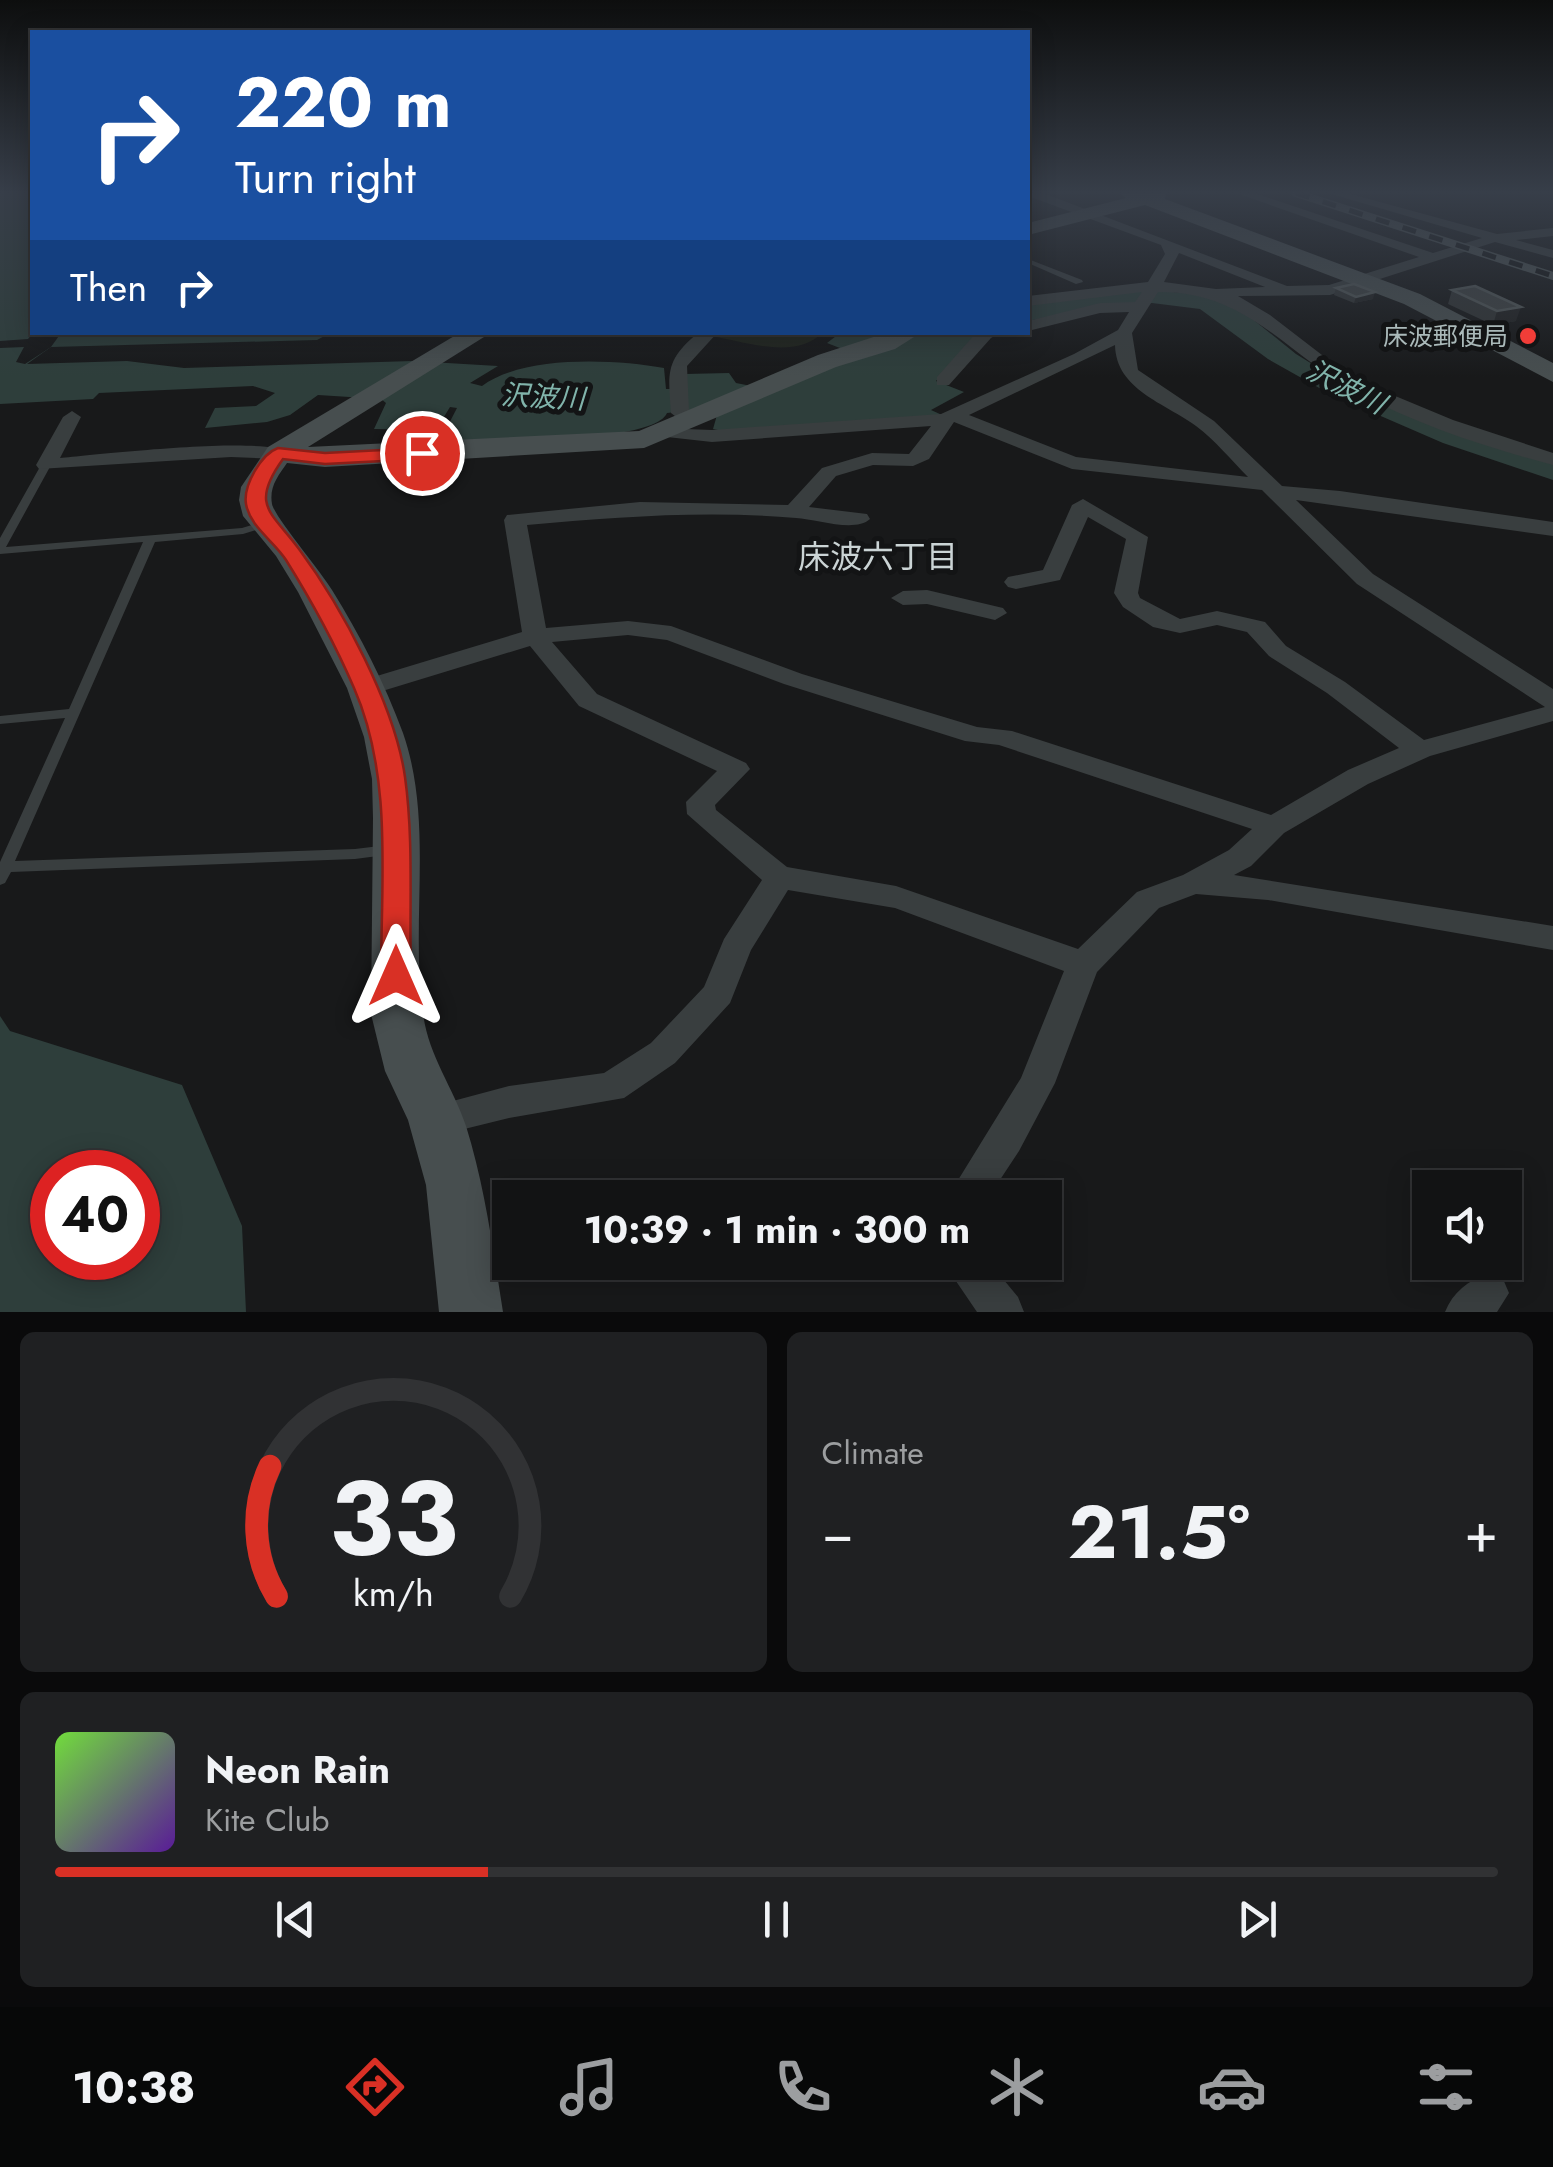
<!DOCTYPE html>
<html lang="en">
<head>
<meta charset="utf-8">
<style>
  body { margin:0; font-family:Jost,"Noto Sans JP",sans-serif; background:#1f2022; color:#f1f3f6; height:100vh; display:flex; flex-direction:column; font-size:38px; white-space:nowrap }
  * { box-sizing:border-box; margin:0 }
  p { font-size:32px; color:#9c9ea0 }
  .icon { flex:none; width:55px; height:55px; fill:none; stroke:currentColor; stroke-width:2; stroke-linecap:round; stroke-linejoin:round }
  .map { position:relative; height:1312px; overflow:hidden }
  .drawer { display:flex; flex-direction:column; gap:20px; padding:20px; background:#0a0a0b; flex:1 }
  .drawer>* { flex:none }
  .hud { position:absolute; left:30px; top:30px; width:1000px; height:305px; border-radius:0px; box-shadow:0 5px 25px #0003,0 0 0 2px #313234; background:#1a4fa0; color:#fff; overflow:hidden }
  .fabs { position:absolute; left:1412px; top:1170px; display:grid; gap:20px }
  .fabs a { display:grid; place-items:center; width:110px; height:110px; border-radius:0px; background:#121314; box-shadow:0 5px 25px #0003,0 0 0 2px #313234; font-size:50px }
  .speed { position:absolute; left:30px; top:1150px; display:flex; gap:20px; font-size:50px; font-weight:700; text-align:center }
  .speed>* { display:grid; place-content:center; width:130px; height:130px; border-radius:50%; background:#121314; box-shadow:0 5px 25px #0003,0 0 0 2px #313234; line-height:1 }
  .speed .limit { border:15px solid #d22; background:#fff; color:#111 }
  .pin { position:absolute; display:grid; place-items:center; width:85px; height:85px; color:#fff; margin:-42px; border:5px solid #fff; border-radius:50%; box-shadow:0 2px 10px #0007 }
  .me { position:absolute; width:110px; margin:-55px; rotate:0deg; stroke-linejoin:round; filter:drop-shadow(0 0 8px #0008) }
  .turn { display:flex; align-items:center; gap:35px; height:210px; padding:0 40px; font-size:45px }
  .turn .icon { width:130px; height:130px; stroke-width:2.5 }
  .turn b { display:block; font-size:70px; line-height:85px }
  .then { display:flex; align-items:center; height:95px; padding:0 40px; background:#0003; gap:20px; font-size:38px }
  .big { font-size:75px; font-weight:700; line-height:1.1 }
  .drawer .card { flex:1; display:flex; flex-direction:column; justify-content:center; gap:15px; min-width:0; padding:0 35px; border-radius:15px; background:#1f2022 }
  .drawer .dial { align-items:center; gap:0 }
  .dial svg { height:260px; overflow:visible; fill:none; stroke:#313234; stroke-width:7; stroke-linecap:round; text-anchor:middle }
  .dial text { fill:#f1f3f6; stroke:none }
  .song { display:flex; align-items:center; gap:30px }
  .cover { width:120px; height:120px; border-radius:15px; background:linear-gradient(135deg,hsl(100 70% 55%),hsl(270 70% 35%)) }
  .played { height:10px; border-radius:5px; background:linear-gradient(90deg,#d93025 30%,#313234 30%) }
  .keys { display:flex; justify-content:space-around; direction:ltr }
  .heat { display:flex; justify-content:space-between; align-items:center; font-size:55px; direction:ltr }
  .drawer .tiles { flex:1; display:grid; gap:20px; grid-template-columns:1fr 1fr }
  .card:last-child { grid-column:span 2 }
  .trip { position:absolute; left:492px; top:1180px; width:570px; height:100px; border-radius:0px; background:#121314; box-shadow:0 5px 25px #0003,0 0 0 2px #313234; font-weight:700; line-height:100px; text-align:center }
  .tab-bar { display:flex; height:160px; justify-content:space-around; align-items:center; background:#070808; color:#9c9ea0 }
  .tab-bar .icon { width:70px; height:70px }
  .tab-bar .on { color:#d93025 }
  .tab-bar b { font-size:45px; color:#f1f3f6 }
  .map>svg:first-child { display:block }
  .green { fill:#21251e }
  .water { fill:#2e3e3b; fill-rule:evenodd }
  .pier { fill:#18191a }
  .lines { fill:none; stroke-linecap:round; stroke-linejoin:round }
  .lane { fill:#393e3f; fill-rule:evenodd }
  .street { fill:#393e3f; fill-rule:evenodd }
  .secondary { fill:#474e4f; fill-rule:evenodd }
  .rail-casing { stroke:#4c5354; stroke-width:8 }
  .rail { stroke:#131415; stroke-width:5; stroke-dasharray:14; stroke-linecap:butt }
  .wall { fill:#313435 }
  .shaded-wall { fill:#222324 }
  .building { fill:#3e4243; stroke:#4f5556; stroke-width:2.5 }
  .route { fill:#d93025; stroke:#8d1f18; stroke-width:2.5 }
  .poi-dot { fill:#f13d38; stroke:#131415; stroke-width:4 }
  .labels { text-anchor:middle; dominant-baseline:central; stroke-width:10; stroke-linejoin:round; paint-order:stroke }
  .far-poi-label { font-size:25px; fill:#aab9b9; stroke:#131415; text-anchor:end }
  .far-water-label { font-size:28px; font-style:italic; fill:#81b4ab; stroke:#131415 }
  .neighbourhood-label { font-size:32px; fill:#cbd4d5; stroke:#131415 }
</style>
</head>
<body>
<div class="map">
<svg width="1553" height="1312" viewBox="0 0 1553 1312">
  <rect width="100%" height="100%" fill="#18191a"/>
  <path class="green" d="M716,332l106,1c-26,27 -77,9 -110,3z"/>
  <path class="water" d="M0,193h32v139l298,1 -13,7 -266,7 -24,17 100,-3 57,7 229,-7 85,5 -28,17 12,3c41,-31 132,-27 182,-18l2,21h19v-15l44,-1 7,10 36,7 73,-40 -18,-7 13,-10h54l-7,16 35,-16h64l-8,2 -42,46 28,11 -33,18 11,5 -219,16 -10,-2 4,-14 -13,-6 -37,4c-13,31 -185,28 -223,30v-10l13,-25 -7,-1 -14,23 -62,-1 12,-26 -5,-4 -63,-4 -28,20 -23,7 -62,6 10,-20 41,-2 19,-13 -22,-7 -154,7 -6,6 -93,5z
    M1161,291l47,4 37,18 51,41 50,31 207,79v16l-110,-37 -113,-49 -62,-35 -68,-50 -48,-6 -45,2 -79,16v-16l78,-12z
    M0,1016l10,15 172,54 60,141 4,86h-246zM138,1172v86h-86v-86z"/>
  <path class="pier" d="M33,333h28l-10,14 -26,17 -9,-2 8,-15 -24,1v-7l28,-2z"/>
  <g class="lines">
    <path class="lane" d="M1028,259l54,21 1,2 -7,2 -48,-21z
      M46,462l5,3 -45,82 236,-19 23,-7 5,3 -1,2 -26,8 -88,8 -140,319 340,-12 33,-4 5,1 3,4 -3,4 -38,5 -344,13 -6,11 -5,2v-23l65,-144 -65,6v-8l69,-7 74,-167 -143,12v-16l41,-73z"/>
    <path class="street" d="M1028,193h15l244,93 42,-1 90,-28 -183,-64h18l179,60 49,-15 -154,-45h19l150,41 56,-6v8l-37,4 37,10v8l-58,-16 -165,53 -92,1 32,19 65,50 41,23 77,32 100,33v12c-65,-17 -135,-40 -195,-72 -72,-38 -110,-102 -200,-101l-26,41 6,37 76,51 68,65 58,5 213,31v14l-257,-36 77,74 180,115v32l-123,35 -62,28 -84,49 -33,33 -17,9 319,51v24l-285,-50 -72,-6 -37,14 -62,64 -42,111 -36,68 -31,47h-41l74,-120 43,-107 -169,-63 -107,-18 -37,60 -21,53 -55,60 -51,35 -115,20 -73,18 -13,-5 -6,-11 6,-11 86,-23 95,-13 47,-30 53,-56 20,-48 38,-59 -75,-66 -1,-12 31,-31 -138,-65 -49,-60 -164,50 -13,-8 4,-6 165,-50 -18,-112 3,-5 133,-13 148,3 34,-37 50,-15 37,1 22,-28 -219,16 -54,-6v-8l54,2 229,-16 133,-60 44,-24 11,-18 -29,1 -72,18v-10l72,-18 35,-1 7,-10 -114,14v-10l120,-14 17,-28 -4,-9 -133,-49zM1179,253l86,34 -49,2 -52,-7zM1115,345c1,45 50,58 81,81 19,14 35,34 52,51l-172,-20 -107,-42zM954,422l118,47 190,21 95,94 188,123 -121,33 -79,-58 -59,-36 -21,-24 -48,-11 -37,8 -40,-21 -2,-5 10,-56 -65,-38 -11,6 -29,65 -35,7 -4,5 4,5 8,2 44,-9 28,-63 38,22 -12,54 9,14 30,20 27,6 37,-8 30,7 22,24 58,37 72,55 -51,22 -77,45 -259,-84 -35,-4 -175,-53 -131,-48 -43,-5 -82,7 -19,-103c89,-8 179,-15 269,-7 20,1 59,15 74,1l-3,-5 -58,-7 27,-31 37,-11 40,1 16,-7zM628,635l39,5 117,44 181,57 34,4 253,84 -23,21 -46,25 -46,17 -59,57 -182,-63 -109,-19 -71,-57 -1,-5 35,-36 -4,-6 -149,-69 -45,-52z
      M699,332h19l-31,34 2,45 9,10 -9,6 -18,-14c-3,-41 -6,-53 28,-81z
      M977,332h24l-10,6 -42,47h-12v-8z
      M72,411l9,6 -21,41c37,-3 206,-23 228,-5l-10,6 -47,-2 -192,12 -3,-4 27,-48z
      M927,590l76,18 4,5 -12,7 -68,-16 -24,1 -12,-7 12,-7z
      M943,1262h46l29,35 6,15h-47z
      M1488,1273l15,6 6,14 -12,19h-52c8,-20 23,-31 43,-39z"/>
    <path class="secondary" d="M1120,193h46l-1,6 255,95 133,69v19l-149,-78 -259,-99 -117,30v-12l98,-25z
      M461,332h31l-184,115 331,-16 179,-76 71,-23h33l-27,17 -59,18 -192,81 -319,19 -38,-4c-9,13 -18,24 -15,41 2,12 50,69 60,86 28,45 53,94 71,143 31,89 7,188 20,280 5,42 30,74 43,113 19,61 27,123 37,186h-64l-13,-127 -18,-65 -23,-49 -14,-57 2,-196 -1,-39 -8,-42 -17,-49 -49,-96 -22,-36 -33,-40 -4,-16 2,-13 27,-40z"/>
    <defs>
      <path id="rail" d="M1296,193l257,83"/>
    </defs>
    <use href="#rail" class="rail-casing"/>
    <use href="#rail" class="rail"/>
  </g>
  <path class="wall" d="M1336,288l37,11 -19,4 -20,-8z
    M1452,290l64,31 -23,4 -45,-21z"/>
  <path class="shaded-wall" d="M1375,292l-2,7 -19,4 2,-6z
    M1521,307l-5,14 -23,4 4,-14z"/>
  <path class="building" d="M1354,284l21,8 -19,5 -20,-9z
    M1475,286l46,21 -24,4 -45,-21z"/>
  <linearGradient id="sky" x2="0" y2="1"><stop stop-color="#0d0e0e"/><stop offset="0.51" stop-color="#373e49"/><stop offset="1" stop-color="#373e49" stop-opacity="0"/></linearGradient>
  <rect width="1553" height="377" fill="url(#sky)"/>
  <path class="route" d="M278,448l47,5 97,-5 8,5 -8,6 -97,5 -42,-5c-34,47 -11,53 16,90 43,58 96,157 106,228 9,64 4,133 6,199l-4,8 -11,3 -10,-3 -5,-8c0,-96 12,-199 -27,-288 -19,-44 -43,-88 -68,-128 -12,-19 -36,-33 -40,-56 -3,-18 15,-50 32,-56z"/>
  <circle class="poi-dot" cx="1528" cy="336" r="10"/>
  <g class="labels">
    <g class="far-poi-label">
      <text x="1508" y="336">床波郵便局</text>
    </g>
    <g class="far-water-label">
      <text transform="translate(1346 387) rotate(27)">沢波川</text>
      <text transform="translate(543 397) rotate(3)">沢波川</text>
    </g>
    <g class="neighbourhood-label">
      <text x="878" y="557">床波六丁目</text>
    </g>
  </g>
</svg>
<div class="fabs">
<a><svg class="icon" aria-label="sound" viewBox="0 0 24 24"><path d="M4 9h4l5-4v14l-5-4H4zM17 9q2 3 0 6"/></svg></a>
</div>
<div class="speed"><div class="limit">40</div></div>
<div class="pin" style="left:422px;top:453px;background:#d93025"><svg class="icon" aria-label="arrive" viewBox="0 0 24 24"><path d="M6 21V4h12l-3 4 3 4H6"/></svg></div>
<svg class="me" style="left:396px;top:976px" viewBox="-20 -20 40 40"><path d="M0-17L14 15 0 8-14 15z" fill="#d93025" stroke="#fff" stroke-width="4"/></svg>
<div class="trip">10:39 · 1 min · 300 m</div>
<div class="hud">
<div class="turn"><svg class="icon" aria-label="right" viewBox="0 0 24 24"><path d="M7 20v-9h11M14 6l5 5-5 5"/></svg><div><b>220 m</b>Turn right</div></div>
<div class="then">Then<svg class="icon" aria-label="right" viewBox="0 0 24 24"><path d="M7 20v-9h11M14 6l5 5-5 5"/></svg></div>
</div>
</div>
<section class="drawer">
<div class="tiles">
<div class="card dial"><svg viewBox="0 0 100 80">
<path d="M14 69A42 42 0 1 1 86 69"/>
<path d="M14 69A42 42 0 0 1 12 29" stroke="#d93025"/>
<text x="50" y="56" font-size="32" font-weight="700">33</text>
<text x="50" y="72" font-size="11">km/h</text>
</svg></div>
<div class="card"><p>Climate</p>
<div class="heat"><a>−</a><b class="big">21.5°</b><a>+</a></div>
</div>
<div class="card">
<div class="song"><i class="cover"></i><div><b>Neon Rain</b><p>Kite Club</p></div></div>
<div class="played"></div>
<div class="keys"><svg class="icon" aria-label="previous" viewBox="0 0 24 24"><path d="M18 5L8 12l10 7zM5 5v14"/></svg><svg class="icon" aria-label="pause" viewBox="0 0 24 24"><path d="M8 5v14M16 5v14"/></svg><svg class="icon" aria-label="next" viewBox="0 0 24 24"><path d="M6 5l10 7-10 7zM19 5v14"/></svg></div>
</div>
</div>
</section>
<nav class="tab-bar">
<b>10:38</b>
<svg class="icon on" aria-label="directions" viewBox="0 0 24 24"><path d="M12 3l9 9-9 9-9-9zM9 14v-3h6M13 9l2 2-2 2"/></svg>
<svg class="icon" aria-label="music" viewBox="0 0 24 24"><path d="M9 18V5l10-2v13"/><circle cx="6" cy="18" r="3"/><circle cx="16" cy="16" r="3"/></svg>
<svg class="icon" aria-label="phone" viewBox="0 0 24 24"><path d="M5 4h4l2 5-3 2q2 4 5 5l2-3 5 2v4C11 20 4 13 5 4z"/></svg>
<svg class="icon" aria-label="climate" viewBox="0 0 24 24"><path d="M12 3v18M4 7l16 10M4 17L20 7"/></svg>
<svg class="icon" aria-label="car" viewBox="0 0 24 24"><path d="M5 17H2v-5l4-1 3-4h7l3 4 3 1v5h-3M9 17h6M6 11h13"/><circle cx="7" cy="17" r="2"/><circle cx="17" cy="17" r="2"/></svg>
<svg class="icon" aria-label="filters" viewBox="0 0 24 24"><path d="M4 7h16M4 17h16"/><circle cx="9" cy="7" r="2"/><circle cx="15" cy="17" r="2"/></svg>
</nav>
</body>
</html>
